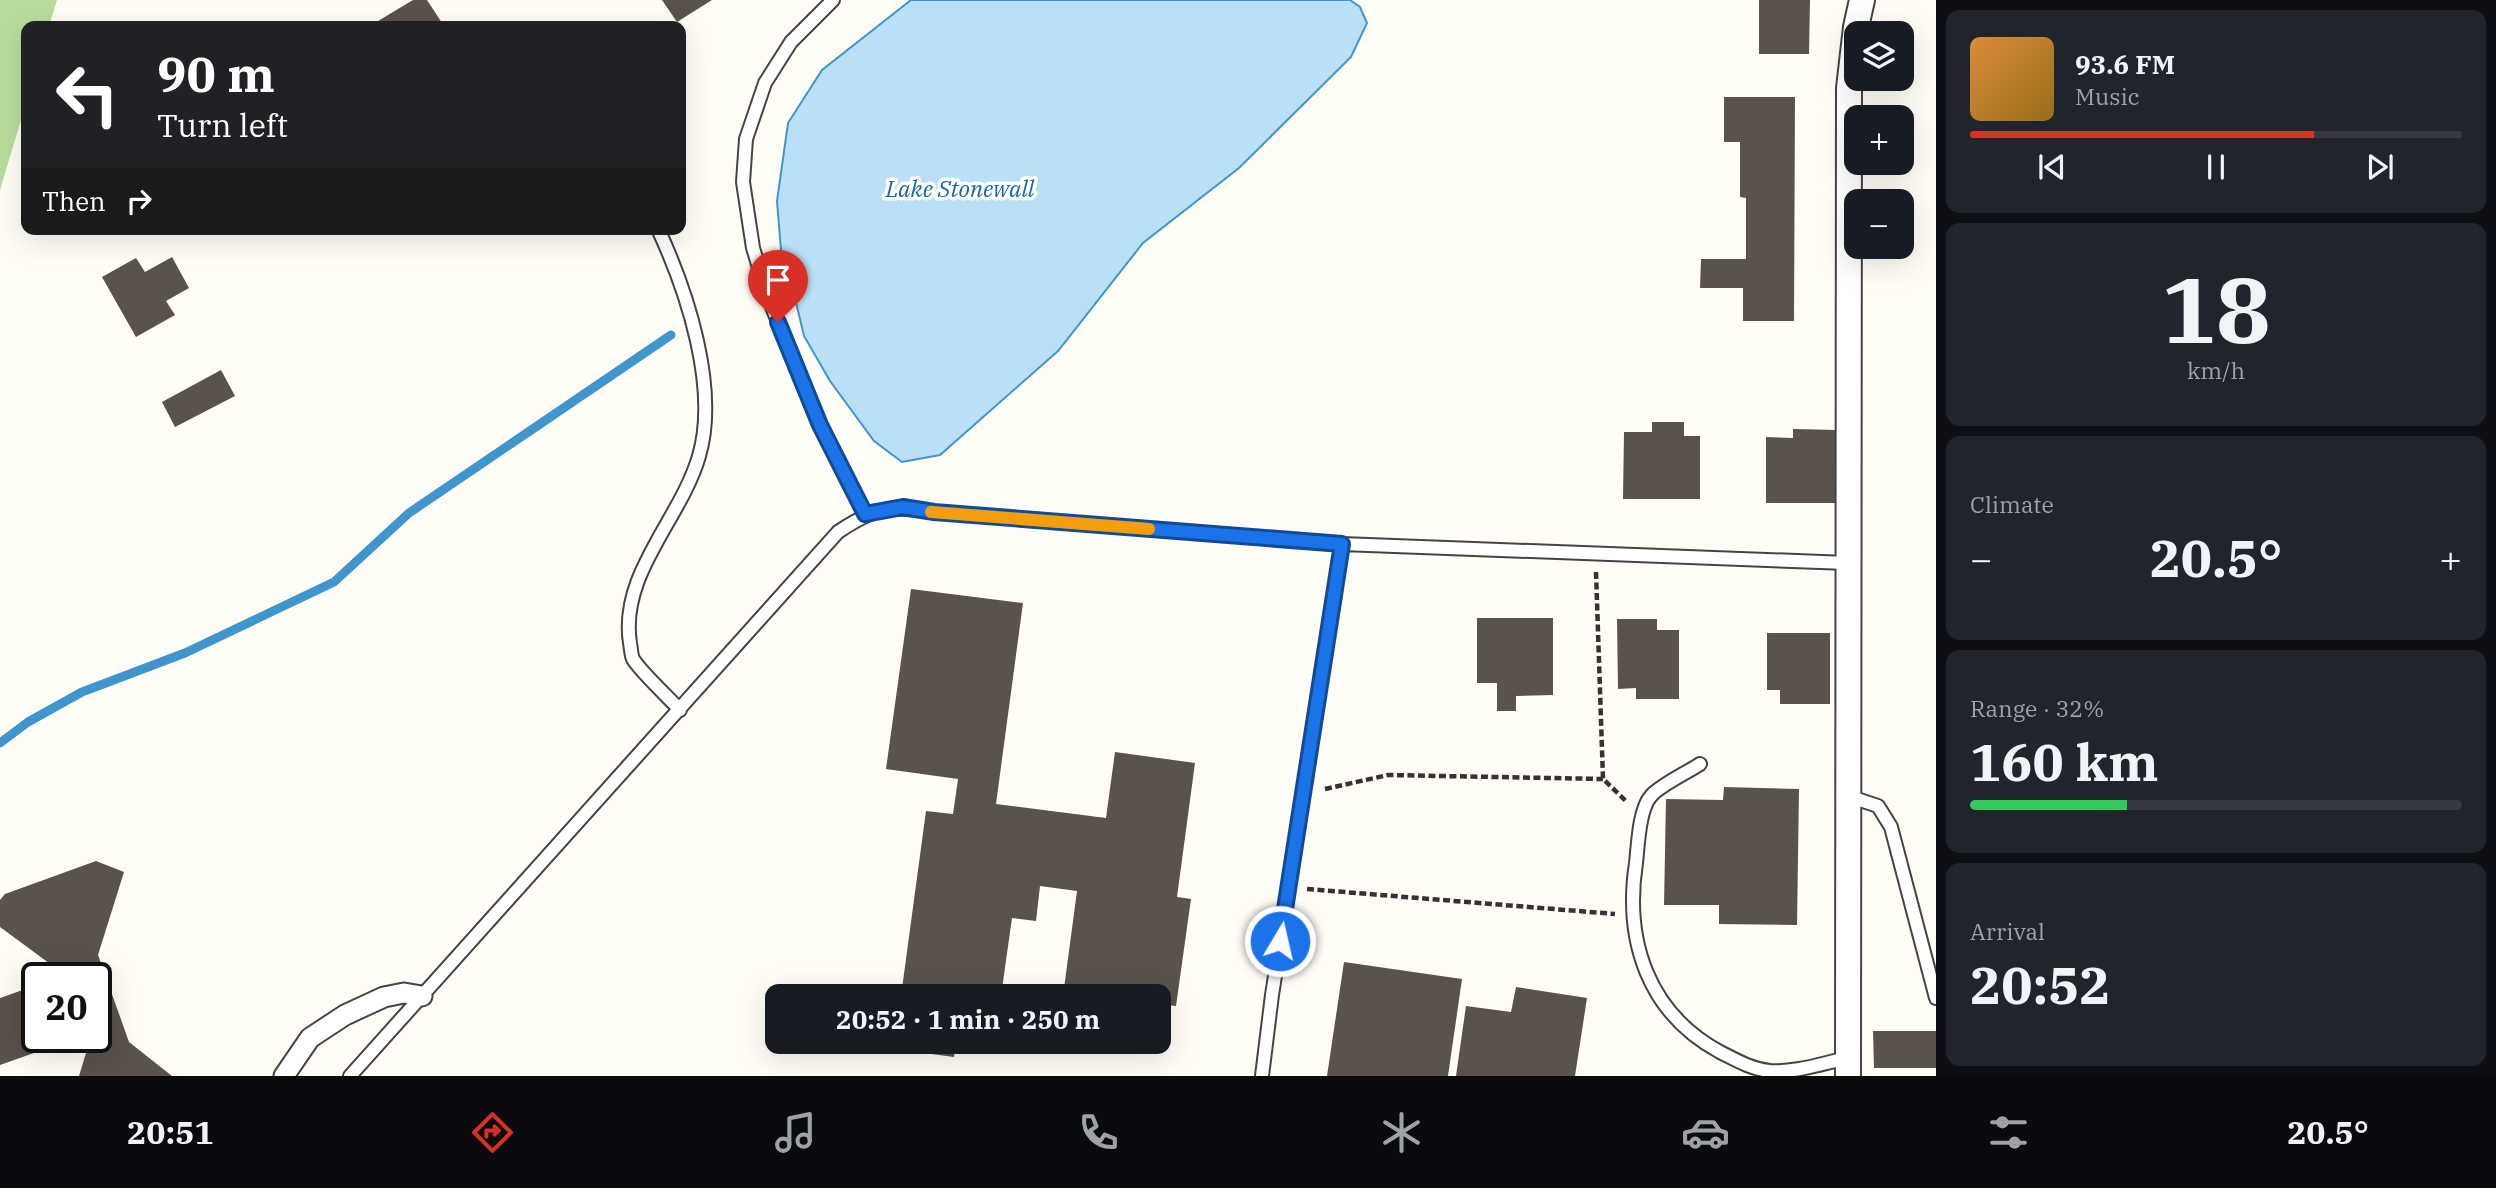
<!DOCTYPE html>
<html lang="en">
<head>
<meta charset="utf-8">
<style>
  body { margin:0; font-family:"IBM Plex Serif",serif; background:#20242c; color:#f1f3f6; height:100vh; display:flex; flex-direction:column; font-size:26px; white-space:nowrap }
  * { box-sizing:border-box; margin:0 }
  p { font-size:23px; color:#9ea1a6 }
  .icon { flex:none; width:38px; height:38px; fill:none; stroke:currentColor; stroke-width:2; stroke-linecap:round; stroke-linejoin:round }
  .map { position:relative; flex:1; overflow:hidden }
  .details { display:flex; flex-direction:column; gap:10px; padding:10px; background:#0d0f14; width:560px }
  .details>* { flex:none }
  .hud { position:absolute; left:21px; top:21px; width:665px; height:214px; border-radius:14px; box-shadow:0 7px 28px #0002; background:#202124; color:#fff; overflow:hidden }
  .buttons { position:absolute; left:1844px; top:21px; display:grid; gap:14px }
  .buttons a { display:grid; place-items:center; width:70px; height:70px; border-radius:14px; background:#171b24; box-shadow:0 7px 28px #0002; font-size:35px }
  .speed { position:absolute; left:21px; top:962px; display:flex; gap:14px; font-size:35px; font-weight:700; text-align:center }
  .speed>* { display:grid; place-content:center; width:91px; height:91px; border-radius:50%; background:#171b24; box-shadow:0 7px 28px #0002; line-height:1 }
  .speed .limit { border:4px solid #111; border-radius:10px; background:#fff; color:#111 }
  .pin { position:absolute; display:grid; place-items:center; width:60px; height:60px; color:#fff; margin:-72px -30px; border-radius:50% 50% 50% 0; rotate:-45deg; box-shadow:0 0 7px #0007 }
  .pin .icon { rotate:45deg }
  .me { position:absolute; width:77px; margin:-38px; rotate:9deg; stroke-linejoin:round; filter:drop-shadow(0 0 5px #0008) }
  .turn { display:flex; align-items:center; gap:24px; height:147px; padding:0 21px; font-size:32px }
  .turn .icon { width:91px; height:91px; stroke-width:2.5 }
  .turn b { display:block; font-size:49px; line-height:60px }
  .then { display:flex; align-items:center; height:66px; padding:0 21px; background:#0003; gap:14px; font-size:26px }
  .big { font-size:52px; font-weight:700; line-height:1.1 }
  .details .card { flex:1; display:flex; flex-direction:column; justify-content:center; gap:10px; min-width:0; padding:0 24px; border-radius:14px; background:#20242c }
  .details .dial { align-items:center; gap:0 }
  .dial b { font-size:91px; line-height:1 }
  .song { display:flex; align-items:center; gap:21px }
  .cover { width:84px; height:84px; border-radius:10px; background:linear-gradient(135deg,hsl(30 70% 55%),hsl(40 70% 35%)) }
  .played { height:7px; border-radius:4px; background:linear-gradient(90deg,#d93025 70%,#363941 70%) }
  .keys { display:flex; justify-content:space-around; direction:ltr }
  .heat { display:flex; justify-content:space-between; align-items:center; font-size:38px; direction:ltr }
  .charge { height:10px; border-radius:5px; background:linear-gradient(90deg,#34c759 32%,#363941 0) }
  .trip { position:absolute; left:765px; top:984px; width:406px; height:70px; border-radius:14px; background:#171b24; box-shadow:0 7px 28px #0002; font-weight:700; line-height:70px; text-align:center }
  .menu { display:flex; height:112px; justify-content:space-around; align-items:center; background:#090b0e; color:#9ea1a6 }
  .menu .icon { width:49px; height:49px }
  .menu .active { color:#d93025 }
  .menu b { font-size:32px; color:#f1f3f6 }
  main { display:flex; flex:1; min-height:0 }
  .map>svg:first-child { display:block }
  .forest { fill:#b9dc9c }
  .water { fill:#b9e0f7; stroke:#3f96cf; stroke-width:2 }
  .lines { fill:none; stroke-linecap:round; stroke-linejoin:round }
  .stream { stroke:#3f96cf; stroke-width:9 }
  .building { fill:#5a524d }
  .service-casing { stroke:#444; stroke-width:16 }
  .pedestrian-casing { stroke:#444; stroke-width:23 }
  .minor-casing { stroke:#444; stroke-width:28 }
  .path { stroke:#333; stroke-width:4.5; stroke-dasharray:7 3.5; stroke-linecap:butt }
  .service { stroke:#fff; stroke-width:12 }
  .pedestrian { stroke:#fff; stroke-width:19 }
  .minor { stroke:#fff; stroke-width:24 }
  .route-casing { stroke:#114b97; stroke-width:18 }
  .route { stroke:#1a73e8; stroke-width:12 }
  .slow { stroke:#f59e0b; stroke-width:12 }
  .labels { text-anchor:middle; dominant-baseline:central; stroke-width:7; stroke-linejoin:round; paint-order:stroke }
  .water-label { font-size:23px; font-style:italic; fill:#1768a6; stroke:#fff }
</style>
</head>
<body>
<main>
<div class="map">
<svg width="1936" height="1076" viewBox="0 0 1936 1076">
  <rect width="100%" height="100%" fill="#fffdf5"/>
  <path class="forest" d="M0,0h57l-8,26h-23v77l-26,87z"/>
  <path class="water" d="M911,0h439l10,7 7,16 -16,34 -112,111 -96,75 -85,108 -118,104 -38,7 -28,-21 -44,-60 -26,-45 -11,-46 -11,-28 -5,-61 11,-78 34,-53z"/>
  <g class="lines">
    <path class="stream" d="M0,743l28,-21 54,-30 103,-39 149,-71 75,-69 262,-178"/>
  </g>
  <path class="building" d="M413,0h14l17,26h-63l-3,-5z
    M662,0h50l-35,22z
    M1759,0h51l-1,54h-50z
    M1724,97h71l-1,224h-51v-33h-43l1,-29h45v-61l-6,-1v-55h-16z
    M172,257l17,31 -23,13 9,14 -39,22 -34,-60 34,-19 9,14z
    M221,370l14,26 -60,31 -13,-25z
    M1652,422h32v14h16v63h-77l1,-67h28z
    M1793,429l46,1v73h-73v-66l27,1z
    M911,589l112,14 -27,201 110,14 9,-66 80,11 -18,134 14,2 -15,107 -18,-2v-8h-95l14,-105 -37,-5 -4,35 -24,-3 -11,78h-100l25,-185 27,3 5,-35 -72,-10z
    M1477,618h76v77l-37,1v15h-19v-28h-20z
    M1617,619h40v11h22v69h-43v-11l-18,1z
    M1767,633h63v71h-50v-14h-13z
    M1724,787l75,2 -2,136 -78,-1v-19h-55l2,-106 57,1z
    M96,861l28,11 -26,83 31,87 43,34h-93l7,-23 -5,-15h15v-60h-36l-3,-9 -57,-42v-27l5,-6z
    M1344,962l118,17 -14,97h-121z
    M37,985v53h23l2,5 -62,22v-67z
    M1516,987l71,11 -12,78h-119l10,-70 45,6z
    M1873,1031h63v37h-62z
    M895,1041h61l-2,16 -60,-8z
    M971,1041h24l-1,5z
    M1120,1041h34l-1,6z"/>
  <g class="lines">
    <defs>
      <path id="service" d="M833,0l-42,42 -26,41 -19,56 -3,43 10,66 15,49 52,128 45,89
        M658,229c29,62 61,159 41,227 -18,63 -80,118 -69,187 1,5 1,12 3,16 7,12 36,39 47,51
        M1700,764c-12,8 -41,22 -49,32 -12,13 -13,50 -15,67 -12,78 12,150 84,189 16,8 31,17 50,19 25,2 53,-8 78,-13
        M1848,796l30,10 13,21 45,171
        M350,1076l488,-544c37,-25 52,-27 96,-20l408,32 506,19
        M1262,1076l10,-81 70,-451"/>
      <path id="pedestrian" d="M284,1076l26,-38 35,-23 39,-18 20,-4 18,3"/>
      <path id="minor" d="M1848,1076l1,-988 7,-61 6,-27"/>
    </defs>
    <use href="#service" class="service-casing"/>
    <use href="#pedestrian" class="pedestrian-casing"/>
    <use href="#minor" class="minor-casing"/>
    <path class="path" d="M1596,572l7,207 23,22
      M1325,789l63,-14 215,4
      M1307,889l308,25"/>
    <use href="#service" class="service"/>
    <use href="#pedestrian" class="pedestrian"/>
    <use href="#minor" class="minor"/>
  </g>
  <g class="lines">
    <defs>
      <path id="route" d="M778,322l42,103 45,89 38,-7 31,5 408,32 -62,397"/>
    </defs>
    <use href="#route" class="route-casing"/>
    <use href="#route" class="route"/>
    <path class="slow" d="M931,512l218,17"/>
  </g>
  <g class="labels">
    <g class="water-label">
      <text x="960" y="188">Lake Stonewall</text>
    </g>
  </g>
</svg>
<div class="buttons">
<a><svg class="icon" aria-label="layers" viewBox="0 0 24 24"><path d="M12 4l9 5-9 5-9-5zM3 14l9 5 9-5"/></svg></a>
<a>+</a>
<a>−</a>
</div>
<div class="speed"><div class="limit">20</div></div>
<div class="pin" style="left:778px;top:322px;background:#d93025"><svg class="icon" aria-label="arrive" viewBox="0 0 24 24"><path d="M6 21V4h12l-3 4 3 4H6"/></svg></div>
<svg class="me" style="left:1280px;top:941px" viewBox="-20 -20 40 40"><circle r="17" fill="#1a73e8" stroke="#fff" stroke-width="3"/><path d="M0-11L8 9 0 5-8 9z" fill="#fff"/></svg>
<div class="trip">20:52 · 1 min · 250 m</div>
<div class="hud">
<div class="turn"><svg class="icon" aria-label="left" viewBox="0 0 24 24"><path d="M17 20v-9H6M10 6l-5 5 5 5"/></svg><div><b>90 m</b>Turn left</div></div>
<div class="then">Then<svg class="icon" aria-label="right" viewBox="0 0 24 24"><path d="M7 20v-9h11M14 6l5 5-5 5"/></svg></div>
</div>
</div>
<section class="details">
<div class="card">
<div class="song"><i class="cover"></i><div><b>93.6 FM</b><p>Music</p></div></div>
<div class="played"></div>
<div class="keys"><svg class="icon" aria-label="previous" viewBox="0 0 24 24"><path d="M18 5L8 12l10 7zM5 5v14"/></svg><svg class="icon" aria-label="pause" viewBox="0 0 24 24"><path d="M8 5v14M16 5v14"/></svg><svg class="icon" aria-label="next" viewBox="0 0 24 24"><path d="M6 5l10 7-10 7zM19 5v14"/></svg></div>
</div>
<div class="card dial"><b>18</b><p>km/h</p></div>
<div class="card"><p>Climate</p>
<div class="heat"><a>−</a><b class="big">20.5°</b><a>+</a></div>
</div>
<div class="card"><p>Range · 32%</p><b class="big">160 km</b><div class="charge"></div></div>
<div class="card"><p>Arrival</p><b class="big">20:52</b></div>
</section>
</main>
<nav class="menu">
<b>20:51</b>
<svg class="icon active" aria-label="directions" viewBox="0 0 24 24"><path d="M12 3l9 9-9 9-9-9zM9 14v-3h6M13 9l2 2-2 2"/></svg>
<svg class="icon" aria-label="music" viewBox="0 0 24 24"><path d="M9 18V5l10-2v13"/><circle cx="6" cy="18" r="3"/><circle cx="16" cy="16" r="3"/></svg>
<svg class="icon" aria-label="phone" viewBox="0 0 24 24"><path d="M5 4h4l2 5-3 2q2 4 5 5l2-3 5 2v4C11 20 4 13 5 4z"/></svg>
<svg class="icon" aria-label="climate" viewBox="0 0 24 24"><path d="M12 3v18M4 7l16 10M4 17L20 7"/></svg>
<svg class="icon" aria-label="car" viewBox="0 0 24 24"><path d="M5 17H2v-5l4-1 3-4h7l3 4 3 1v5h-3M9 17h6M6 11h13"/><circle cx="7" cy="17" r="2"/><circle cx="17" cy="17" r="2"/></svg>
<svg class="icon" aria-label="filters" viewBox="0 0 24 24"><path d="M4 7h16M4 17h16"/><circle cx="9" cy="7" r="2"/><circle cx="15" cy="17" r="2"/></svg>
<b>20.5°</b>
</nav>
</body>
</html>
